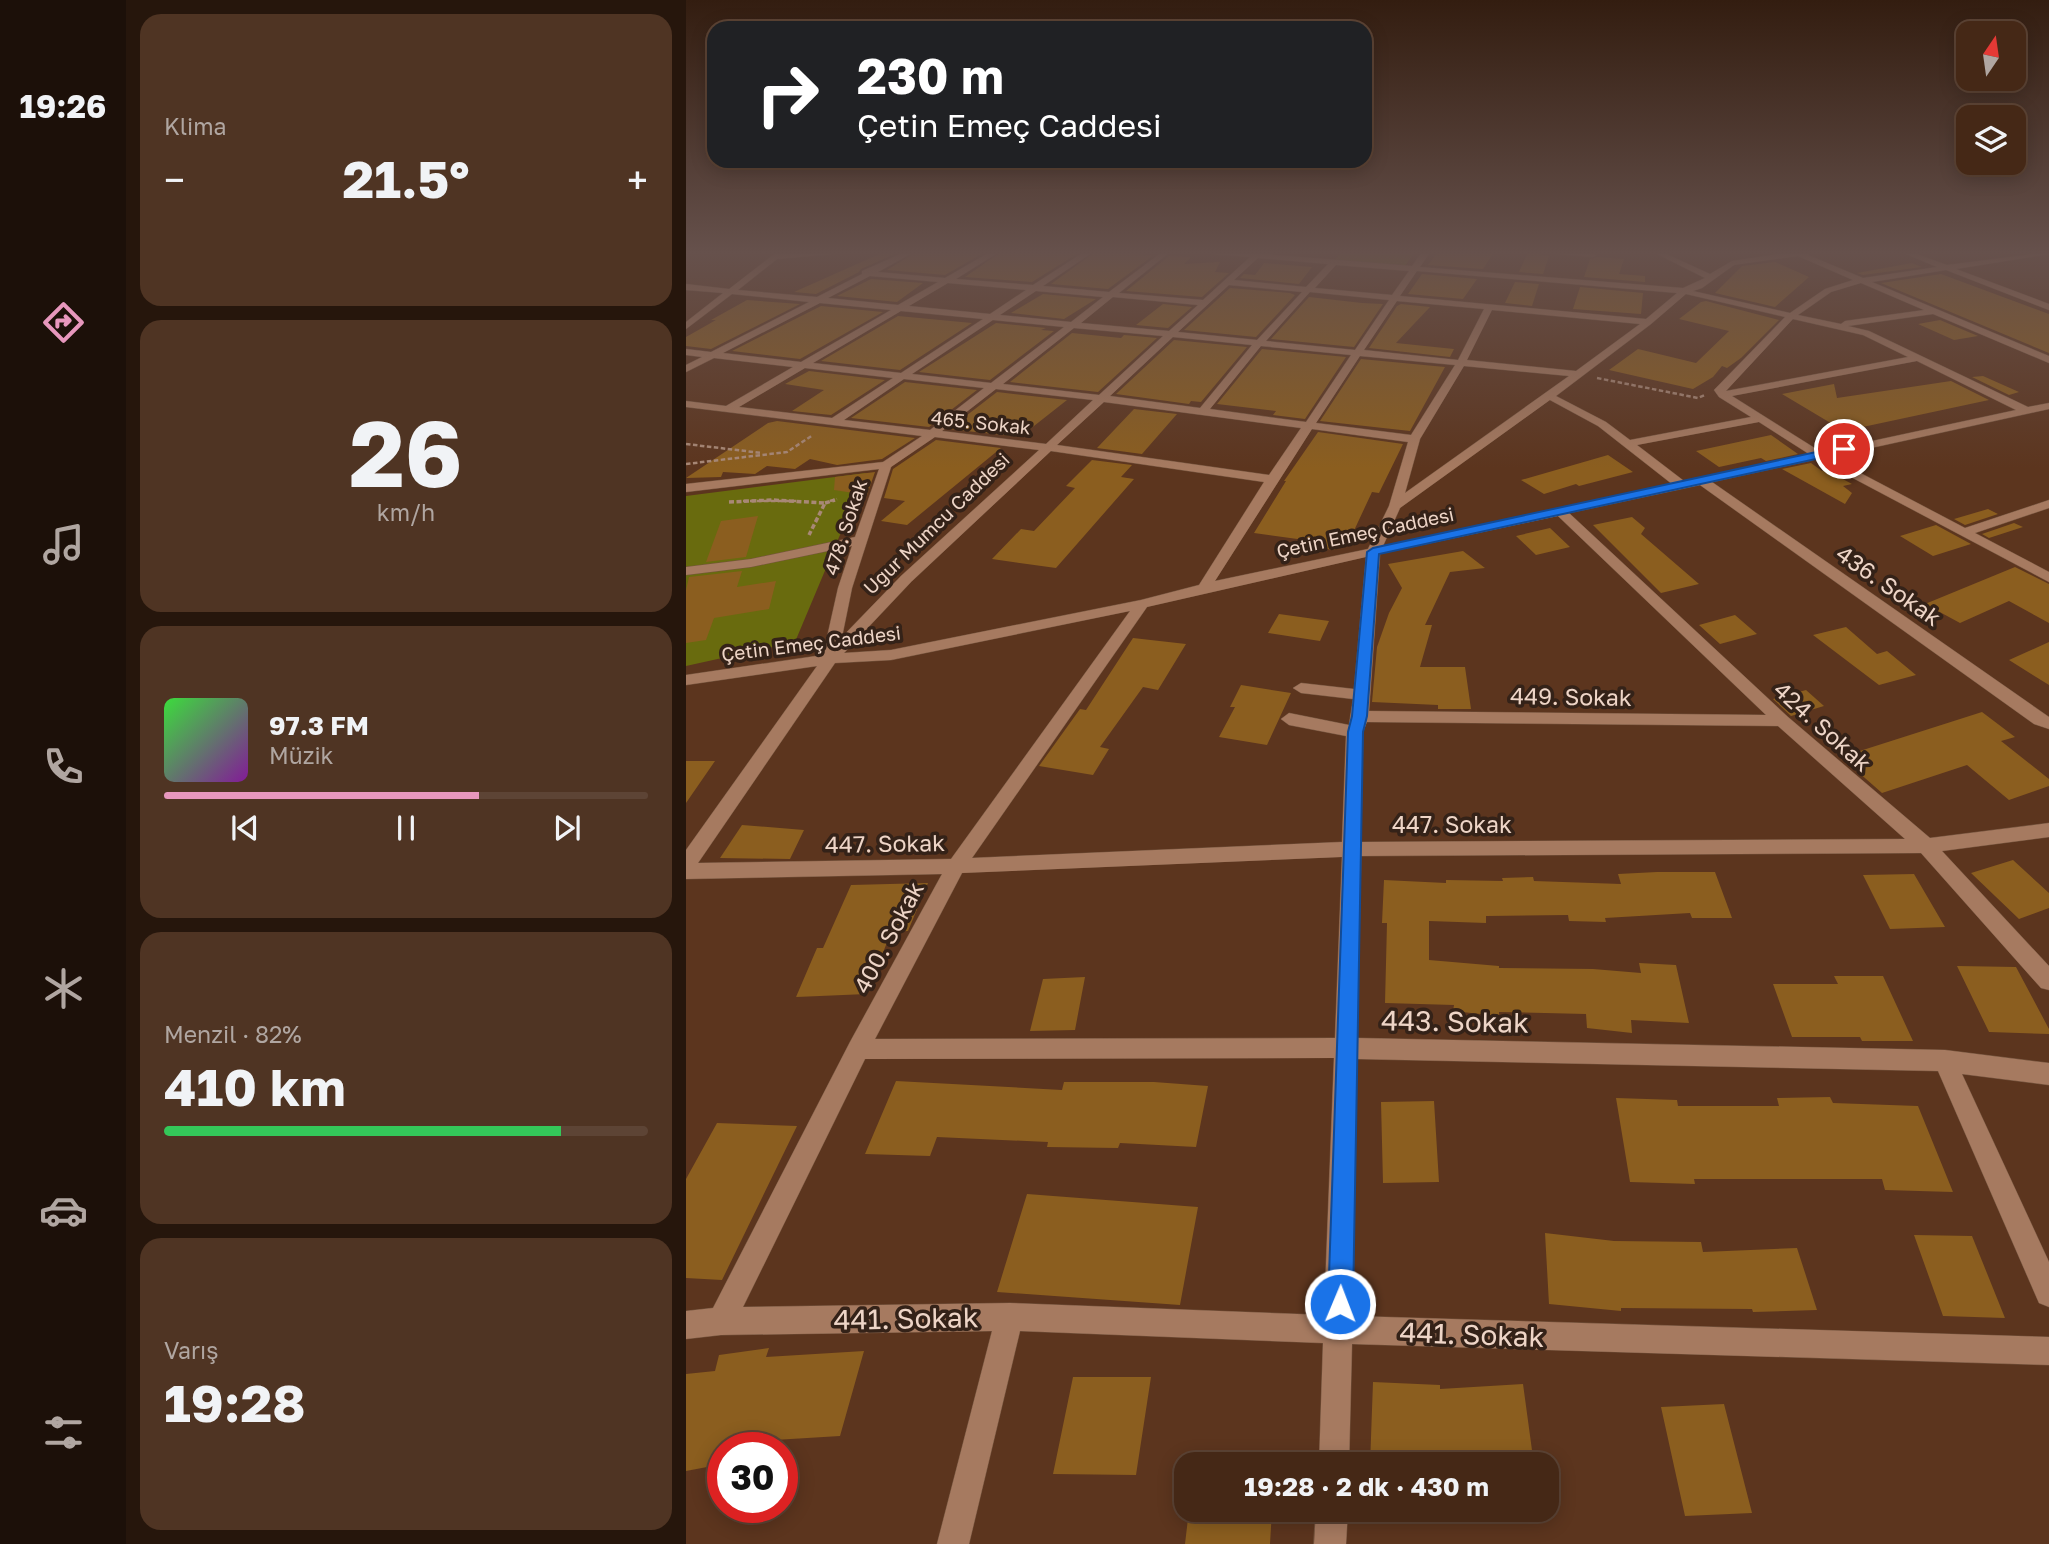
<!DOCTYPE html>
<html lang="tr">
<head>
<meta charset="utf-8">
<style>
  body { margin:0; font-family:"Golos Text",sans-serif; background:#4f3423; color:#f1f3f6; height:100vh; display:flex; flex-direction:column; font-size:26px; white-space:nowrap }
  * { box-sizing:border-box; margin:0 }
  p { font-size:23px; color:#b0a6a1 }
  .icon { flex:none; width:38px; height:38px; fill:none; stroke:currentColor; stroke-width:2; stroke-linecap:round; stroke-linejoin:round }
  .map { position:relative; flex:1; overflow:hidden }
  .details { display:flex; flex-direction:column; gap:14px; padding:14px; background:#26160c; width:560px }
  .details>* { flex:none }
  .hud { position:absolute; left:21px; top:21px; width:665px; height:147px; border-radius:21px; box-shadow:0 4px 18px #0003,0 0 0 2px #5d4435; background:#202124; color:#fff; overflow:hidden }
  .needle { width:46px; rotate:13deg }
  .buttons { position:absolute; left:1270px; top:21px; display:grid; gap:14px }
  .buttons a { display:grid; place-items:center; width:70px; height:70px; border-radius:14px; background:#452816; box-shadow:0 4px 18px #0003,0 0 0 2px #5d4435; font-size:35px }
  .speed { position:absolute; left:21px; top:1432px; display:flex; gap:14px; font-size:35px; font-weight:700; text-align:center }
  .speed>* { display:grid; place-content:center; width:91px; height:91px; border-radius:50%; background:#452816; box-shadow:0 4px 18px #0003,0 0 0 2px #5d4435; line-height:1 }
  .speed .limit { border:10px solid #d22; background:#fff; color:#111 }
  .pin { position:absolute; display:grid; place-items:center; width:60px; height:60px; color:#fff; margin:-30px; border:4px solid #fff; border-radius:50%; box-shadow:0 2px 7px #0007 }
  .me { position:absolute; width:77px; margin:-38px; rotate:1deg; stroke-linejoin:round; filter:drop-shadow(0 0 5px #0008) }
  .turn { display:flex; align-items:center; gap:24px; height:147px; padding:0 35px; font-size:32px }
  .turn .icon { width:91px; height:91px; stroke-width:2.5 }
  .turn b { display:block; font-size:49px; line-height:60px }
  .big { font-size:52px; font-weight:700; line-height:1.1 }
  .details .tile { flex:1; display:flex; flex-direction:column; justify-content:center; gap:10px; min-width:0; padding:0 24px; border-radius:21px; background:#4f3423 }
  .details .dial { align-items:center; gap:0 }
  .dial b { font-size:91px; line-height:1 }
  .song { display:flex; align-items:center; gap:21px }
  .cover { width:84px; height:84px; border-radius:10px; background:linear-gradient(135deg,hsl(120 70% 55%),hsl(290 70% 35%)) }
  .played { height:7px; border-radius:4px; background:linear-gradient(90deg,#e797bd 65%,#5d4435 65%) }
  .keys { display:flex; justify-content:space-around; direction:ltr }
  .heat { display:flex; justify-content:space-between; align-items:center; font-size:38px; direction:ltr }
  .charge { height:10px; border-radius:5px; background:linear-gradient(90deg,#34c759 82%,#5d4435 0) }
  .trip { position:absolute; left:488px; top:1452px; width:385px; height:70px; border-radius:21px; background:#452816; box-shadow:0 4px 18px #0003,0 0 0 2px #5d4435; font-weight:700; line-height:70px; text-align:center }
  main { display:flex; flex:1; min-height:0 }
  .tabs { display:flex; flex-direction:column; width:126px; justify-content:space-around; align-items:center; background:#1c1009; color:#b0a6a1 }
  .tabs .icon { width:49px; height:49px }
  .tabs .active { color:#e797bd }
  .tabs b { font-size:32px; color:#f1f3f6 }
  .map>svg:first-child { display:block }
  .green { fill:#696b0e }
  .building { fill:#8b5e1f }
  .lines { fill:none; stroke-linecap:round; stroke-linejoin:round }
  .minor-casing { stroke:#74543e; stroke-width:1 }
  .path-far1 { stroke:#a88876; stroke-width:2.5; stroke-dasharray:4.5 2.5; stroke-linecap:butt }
  .path { stroke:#a88876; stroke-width:3.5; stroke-dasharray:5 2.5; stroke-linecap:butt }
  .minor { fill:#a67a60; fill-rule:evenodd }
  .route { fill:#1a73e8; stroke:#114b97; stroke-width:2 }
  .labels { text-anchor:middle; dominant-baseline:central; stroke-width:7; stroke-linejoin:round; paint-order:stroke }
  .far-street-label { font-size:19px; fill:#eed5c7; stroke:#342218 }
  .street-label { font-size:23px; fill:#eed5c7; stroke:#342218 }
  .near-street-label { font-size:28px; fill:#eed5c7; stroke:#342218 }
</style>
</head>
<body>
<main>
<nav class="tabs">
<b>19:26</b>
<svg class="icon active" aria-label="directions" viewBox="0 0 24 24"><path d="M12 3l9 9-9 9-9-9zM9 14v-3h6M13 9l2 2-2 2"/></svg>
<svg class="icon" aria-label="music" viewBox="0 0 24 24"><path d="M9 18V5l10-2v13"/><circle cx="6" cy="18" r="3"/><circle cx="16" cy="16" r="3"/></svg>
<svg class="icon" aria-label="phone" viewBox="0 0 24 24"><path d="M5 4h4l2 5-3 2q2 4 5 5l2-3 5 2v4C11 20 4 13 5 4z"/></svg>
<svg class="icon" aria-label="climate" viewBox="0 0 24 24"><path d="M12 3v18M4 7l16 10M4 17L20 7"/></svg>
<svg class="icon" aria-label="car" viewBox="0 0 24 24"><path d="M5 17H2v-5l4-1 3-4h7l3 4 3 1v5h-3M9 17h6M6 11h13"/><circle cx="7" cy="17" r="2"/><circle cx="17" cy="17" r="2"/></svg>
<svg class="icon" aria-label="filters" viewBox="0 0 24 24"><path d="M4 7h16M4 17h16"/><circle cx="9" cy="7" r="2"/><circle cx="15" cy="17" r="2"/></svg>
</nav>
<section class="details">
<div class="tile"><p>Klima</p>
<div class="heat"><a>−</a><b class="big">21.5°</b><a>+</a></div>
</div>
<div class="tile dial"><b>26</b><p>km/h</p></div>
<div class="tile">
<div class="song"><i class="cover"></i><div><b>97.3 FM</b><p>Müzik</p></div></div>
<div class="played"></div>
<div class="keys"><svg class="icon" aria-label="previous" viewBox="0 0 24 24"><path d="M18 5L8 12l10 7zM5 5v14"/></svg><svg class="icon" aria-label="pause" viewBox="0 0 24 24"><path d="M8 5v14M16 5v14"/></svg><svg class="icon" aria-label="next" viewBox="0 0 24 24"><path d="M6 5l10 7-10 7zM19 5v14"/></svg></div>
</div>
<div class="tile"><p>Menzil · 82%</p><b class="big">410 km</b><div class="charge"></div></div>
<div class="tile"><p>Varış</p><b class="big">19:28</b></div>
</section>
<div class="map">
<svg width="1363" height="1544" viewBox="0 0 1363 1544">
  <rect width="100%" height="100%" fill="#5c351e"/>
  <path class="green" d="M656,252h73l-10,14 -71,-6z
    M180,473l-71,169 -109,24v-170z"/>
  <path class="building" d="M198,252h15l-38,17 -2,3 -43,22 -22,-2z
    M230,252h69l-40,23 -58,-5z
    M315,252h79l-48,30 -67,-5z
    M409,252h36l-2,2 25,1 -46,34 -57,-5z
    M752,252h56l-11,17 -55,-4z
    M842,252l21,4 -6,18 -24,-2z
    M483,256l22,1 -7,7 36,-2 -5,10 14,1 -27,24 -76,-6z
    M912,257l26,2 -5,15 26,2v6l-61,-5 6,-18z
    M1089,262l34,15 -34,30 -60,-14 27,-27z
    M578,263l48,4 -13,17 -59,-6 4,-4 11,1z
    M1226,263l10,4 -59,8 -6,-2z
    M736,274l55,5 -14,20 -55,-5z
    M1255,274l108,40v39l-168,-70z
    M185,279l52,4 -26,19 -60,-6z
    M829,282l24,2 -7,22 -27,-3z
    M894,287l63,6 -2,21 -68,-5z
    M544,288l60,5 5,2 -39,42 -72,-7z
    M357,294l53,5 -32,20 -53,-6z
    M623,297l53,6 21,1 -29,43 -83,-8z
    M61,300l53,4 -89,45 -25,-3v-9l30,-17h-5z
    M1020,301l73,19 -38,38 -14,10 -5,-2 -9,11 -20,12 -84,-19 29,-21 58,14 33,-32 -50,-12 22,-17z
    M477,304l29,3 -24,21 -32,-3z
    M715,304l29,3 -34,36 58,6 -4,8 -81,-9 28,-42z
    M135,306l62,6 -83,47 -68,-8z
    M212,316l74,7 -72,47 -79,-9z
    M1254,320l38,16 -24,4 -36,-16z
    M310,323l50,5 -5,2 13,1 -64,49 -71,-8z
    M386,333l49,5 3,-3 33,3 -59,54 -88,-10z
    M488,340l73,7 -46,55 -10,-1 -2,3 -73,-10z
    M576,349l84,8 -41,62 -32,-4 3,-4 -59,-7z
    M675,359l84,8 -35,64 -90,-10z
    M123,371l76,9 -54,35 -39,-4 32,-21 -39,-6z
    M1297,376l36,16 -10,3 -37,-18z
    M1265,381l38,19 -145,31 -62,-37 52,-10 3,14z
    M219,382l72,8 -48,37 -78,-9z
    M311,392l70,8 -47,37 -71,-8z
    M448,409l43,5 -35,40 -45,-6z
    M91,421l138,17 -33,21 -45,6 -27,-6 -15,10 -28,-3 -12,8 -32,-2 -2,5 -35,1 82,-55z
    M632,432l85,12 -24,49 -7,-1 -21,45 -9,-1 -7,14 -26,-3 3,-6 -58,-8 32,-52h-2z
    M1085,435l27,19 -32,7 -5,-3 -42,9 -23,-16z
    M250,440l65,8 -94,77 -26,-4 24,-20 -21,-3 9,-29z
    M922,455l25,17 -54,14 -3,-2 -32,10 -23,-14z
    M406,460l40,5 -11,12 13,2 -78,89 -64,-9 29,-30 13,2 41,-43 -9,-2z
    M1125,463l11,8 4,-1 26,14 -9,2 9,7 -7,11 -63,-35z
    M189,472l-8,23 -33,-5 1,-13z
    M1302,509l10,5 -33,11 -11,-6z
    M72,516l-12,41 -40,5 15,-41z
    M946,517l13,11 -4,6 58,50 -38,9 -68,-68z
    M1328,523l9,4 -34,11 -7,-4z
    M1250,525l35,19 -38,12 -33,-20z
    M864,528l20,19 -34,8 -20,-19z
    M777,551l22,17 -35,4 -25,53h7l-12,42h45l6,42h-33v-4l-66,-3 5,-55 12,-34 13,-25 -14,-24z
    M1329,567l34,17v39l-40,-22 -49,22 -35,-19z
    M56,571l-5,16 39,-6 -7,28 -55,9 -8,22 -20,3v-53l3,-13z
    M593,614l50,7 -9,20 -52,-8z
    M1049,615l22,19 -37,10 -21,-19z
    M1160,627l31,27 10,-3 29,24 -37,10 -66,-50z
    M447,638l53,6 -28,46 -15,-3 -43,60 9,2 -16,26 -54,-9 41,-57 6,1z
    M1363,642v43l-40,-25z
    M555,685l50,8 -24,52 -48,-8 16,-30h-5z
    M1120,690l18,16 -33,10 -18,-17z
    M1296,712l33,25 -14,4 48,38v7l-40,14 -42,-35 -85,28 -41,-36z
    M0,761h29l-29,42z
    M56,825l62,5 -14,29 -70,-1z
    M1327,860l36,33v15l-30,11 -48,-46z
    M971,872h58l17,46h-40l-2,-5 -85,5 1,4 -37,-1 -1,-6 -82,1v7l-57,-2v39l70,6v2l94,1 48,4 -2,-10 37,2 13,58 -58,-3 1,13 -45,-5 -1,-14 -87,-2v4l-46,-5 1,-6 -69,-2 2,-80h-5l2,-43 62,3v-3l57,1 -1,-3 31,-1 1,4 87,3 -3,-10z
    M1228,874l31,53 -55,2 -27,-54z
    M242,883l-20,48 -17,1 -24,62 -71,3 21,-49h6l28,-63z
    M1271,966l59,1 33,62v5l-60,-2z
    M1148,976h49l30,65h-51l-2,-4h-68l-19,-53h65z
    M399,977l-10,53 -45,1 13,-52z
    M210,1081l166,9 2,-8h90l54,4 -12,61 -76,-4 -2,5 -71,-1 1,-5 -111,-5 -7,19 -65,-2z
    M1144,1097l3,6 85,3 35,86 -68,-2 -3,-11h-188l1,5 -65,-2 -14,-84 61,2 1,6h101l-2,-8z
    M748,1101l5,81 -56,1 -2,-81z
    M31,1123l80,3 -75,154 -36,-2v-99z
    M341,1194l171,13 -18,98 -183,-13z
    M859,1233l69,8 87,1 2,10 94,-4 20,62 -64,2 -1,-3 -131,-1v3l-72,-7z
    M1228,1235l58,1 33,82 -62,-2z
    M83,1348l-3,9 98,-6 -24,85 -97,6 -1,5h-19v17l-37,7v-97l29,-3 4,-16z
    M387,1377h78l-15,98 -83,-1z
    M687,1382l67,3v4l83,-5 11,81h-164z
    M1038,1404l28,109 -67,3 -24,-109z
    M503,1510h83l-2,34h-85z"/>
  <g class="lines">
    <defs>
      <path id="minor" d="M91,252h8l-2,2 72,-2 -78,7 -39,31 79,7 45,-23v-3l43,-19h9l-36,20 67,6 45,-26h9l-43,27 77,6 51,-33h9l-50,34 66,6 53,-40h8l-51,41 84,7 47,-43 -38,-3 -4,-2h56l-1,2 149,12 10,-14h8l-10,15 263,21 22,-10 -52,-26h9l48,22 22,-13 59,-9h22l-5,3 55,23 74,-11 -36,-15h10l36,13 102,-13v2l-93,15 93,35v6l-103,-40 -74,12 177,74v7l-116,-49 -85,12 21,5 159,76 21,-4v6l-219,48 135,71 84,-28v8l-74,25 74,39v10l-232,-123 -105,23 337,235v12l-15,-5 -334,-239 -131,28 219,204 142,121 119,-15v14l-107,14 107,115v24l-8,-2 -120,-135 -560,3 -4,182 588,12 104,13v22l-87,-11 87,188v45l-10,-4 -101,-232 -581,-12 -5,257 697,21v28l-697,-21 -3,121h-30l4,-122 -303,-12 -51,213h-32l55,-213 -271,4 -35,4v-28l27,-3 137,-266 92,-168 -256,5v-29l131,-184 -131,19v-10l137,-20 15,-67 14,-42 -101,21 -65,8v-8l65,-8 104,-22 24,-68 -193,23v-8l197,-22 39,-26 -236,-29v-6l40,5 67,-39 -79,-9 -28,14v-7l16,-8 -16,-2v-6l25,3 98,-50 -77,-8 -46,35v-7l37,-29 -37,-3v-6l43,5zM1112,256l55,24 -28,9 -35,24 -97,-22 9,-3 32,-23zM572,258l70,6 -22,23 -72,-7zM650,265l73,6 -17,24 -77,-7zM731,271l260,22 -31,26 -246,-23zM184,276l68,6 -40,23 -70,-7zM262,283l78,7 -36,24 -81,-8zM1175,283l63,27 -79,11 -4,3 -43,-9 33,-23zM543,285l73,7 -45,48 -79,-8zM350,291l67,6 -32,25 -71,-7zM624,292l79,8 -34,50 -89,-9zM1000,294l99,23 -71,73 5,7 32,20 -121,23 -24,-18 -50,-26 95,-72zM427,297l85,8 -29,26 -88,-8zM711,301l87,8 -26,51 -94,-10zM134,303l71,7 -90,52 -78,-9zM806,310l148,14 -64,47 -109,-11zM215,311l82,8 -82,54 -88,-10zM1107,319l70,16 45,22 -182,34zM307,320l71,7 -73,56 -79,-9zM388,328l89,8 -64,59 -96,-11zM487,337l79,8 -52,63 -90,-12zM575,346l90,9 -45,67 -96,-13zM674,356l95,9 -44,70 -95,-12zM1231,361l99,49 -195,42 -89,-56zM778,366l105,10 -164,117 15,-54zM119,368l88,10 -61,40 -93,-11zM218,379l80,9 -54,42 -86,-10zM310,389l97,11 -47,44 -104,-13zM864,400l48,26 74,58 -289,62 17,-38zM418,402l197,26 -32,47 -212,-30zM1073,422l50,32 -125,27 -47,-36zM626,429l96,13 -19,64 -21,43 -153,32zM249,437l104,13 -138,126 -59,61 10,-49 39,-121zM365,451l213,31 -65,103 -58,15 -250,50 -47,3 67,-71zM872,516l208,199 -397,-4 11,-157zM680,557l-12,132 -53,-6 -8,5 8,5 52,6 -4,26 -60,-12 -8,6 8,6 57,11 -4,106 -370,16 175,-251zM444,611l-179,248 -253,4 137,-200 56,-3zM681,722l411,4 127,113 -544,3 2,-110zM656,857l-7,181 -460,1 87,-166zM648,1058l-10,257 -314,-12 -267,4 122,-248z
        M850,252h39l22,3 -4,2z
        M630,1510h32l-2,34h-32z"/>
    </defs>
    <use href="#minor" class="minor-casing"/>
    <path class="path-far1" d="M911,378l101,20 7,-3
      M0,444l76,9
      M0,464l101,-12 26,-17
      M57,501h53
      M144,501l7,-2"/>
    <path class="path" d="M43,502l43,-2 53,3 -16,32
      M139,503l10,-3"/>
    <use href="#minor" class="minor"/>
  </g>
  <linearGradient id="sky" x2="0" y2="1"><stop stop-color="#331d10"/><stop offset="0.54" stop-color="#66514c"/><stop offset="1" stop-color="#66514c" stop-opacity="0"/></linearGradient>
  <rect width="1363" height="468" fill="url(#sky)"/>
  <path class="route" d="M1158,446l4,1v5l-469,102 -12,162 -4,16 -10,572 -4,9 -9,4 -9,-4 -3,-9 20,-572 4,-16 15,-164 6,-4z"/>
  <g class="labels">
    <g class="far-street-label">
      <text transform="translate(295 422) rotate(6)">465. Sokak</text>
      <text transform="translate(250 523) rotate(-44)">Uğur Mumcu Caddesi</text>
      <text transform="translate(159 527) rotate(-72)">478. Sokak</text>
      <text transform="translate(679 532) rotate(-12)">Çetin Emeç Caddesi</text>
      <text transform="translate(125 643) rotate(-7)">Çetin Emeç Caddesi</text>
    </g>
    <g class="street-label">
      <text transform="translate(1203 585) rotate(35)">436. Sokak</text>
      <text transform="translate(885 696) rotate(1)">449. Sokak</text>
      <text transform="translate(1137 726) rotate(42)">424. Sokak</text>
      <text x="766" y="824">447. Sokak</text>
      <text transform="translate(199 843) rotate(-1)">447. Sokak</text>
      <text transform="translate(202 937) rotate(-62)">400. Sokak</text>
    </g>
    <g class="near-street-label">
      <text transform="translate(769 1021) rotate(1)">443. Sokak</text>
      <text transform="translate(220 1318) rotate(-1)">441. Sokak</text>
      <text transform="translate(786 1334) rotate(2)">441. Sokak</text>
    </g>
  </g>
</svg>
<div class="buttons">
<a><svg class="needle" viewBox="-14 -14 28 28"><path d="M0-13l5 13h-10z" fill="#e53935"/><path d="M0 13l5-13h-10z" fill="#b0a6a1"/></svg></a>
<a><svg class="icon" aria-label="layers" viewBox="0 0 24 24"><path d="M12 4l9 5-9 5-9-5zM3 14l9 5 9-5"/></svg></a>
</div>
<div class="speed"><div class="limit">30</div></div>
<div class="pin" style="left:1158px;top:449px;background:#d93025"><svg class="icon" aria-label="arrive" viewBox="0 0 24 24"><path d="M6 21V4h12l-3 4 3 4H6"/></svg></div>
<svg class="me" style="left:654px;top:1304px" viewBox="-20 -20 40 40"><circle r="17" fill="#1a73e8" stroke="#fff" stroke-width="3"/><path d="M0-11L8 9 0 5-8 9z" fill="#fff"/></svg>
<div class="trip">19:28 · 2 dk · 430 m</div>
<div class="hud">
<div class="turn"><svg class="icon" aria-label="right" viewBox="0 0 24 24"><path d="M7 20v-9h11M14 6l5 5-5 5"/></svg><div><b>230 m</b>Çetin Emeç Caddesi</div></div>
</div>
</div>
</main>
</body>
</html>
